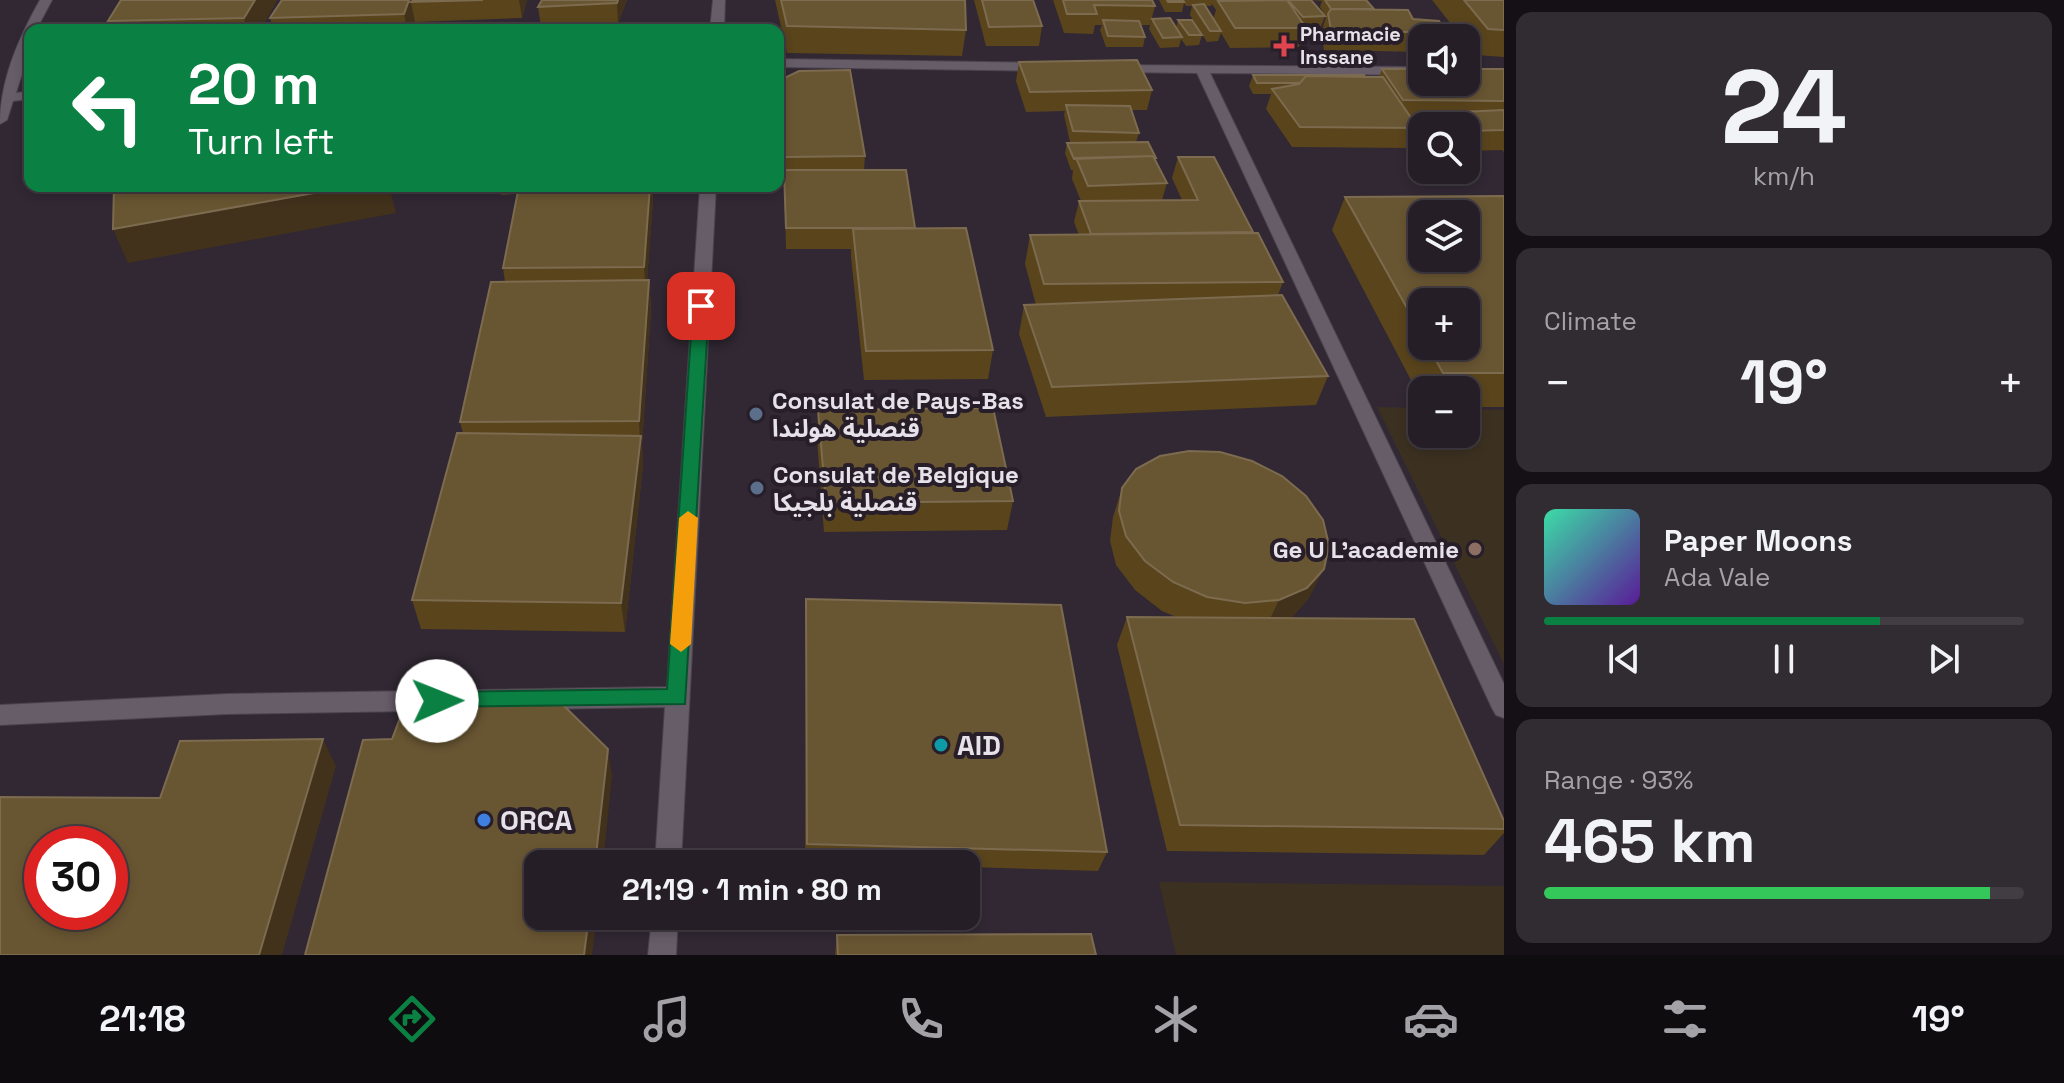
<!DOCTYPE html>
<html lang="en">
<head>
<meta charset="utf-8">
<style>
  body { margin:0; font-family:"Space Grotesk","Noto Sans Arabic",sans-serif; background:#312b32; color:#f1f3f6; height:100vh; display:flex; flex-direction:column; font-size:30px; white-space:nowrap }
  * { box-sizing:border-box; margin:0 }
  p { font-size:26px; color:#a3a2a7 }
  .icon { flex:none; width:44px; height:44px; fill:none; stroke:currentColor; stroke-width:2; stroke-linecap:round; stroke-linejoin:round }
  .map { position:relative; flex:1; overflow:hidden }
  .sheet { display:flex; flex-direction:column; gap:12px; padding:12px; background:#141015; width:560px }
  .sheet>* { flex:none }
  .banner { position:absolute; left:24px; top:24px; width:760px; height:168px; border-radius:16px; box-shadow:0 4px 12px #0003,0 0 0 2px #423c43; background:#0b8043; color:#fff; overflow:hidden }
  .controls { position:absolute; left:1408px; top:24px; display:grid; gap:16px }
  .controls a { display:grid; place-items:center; width:72px; height:72px; border-radius:16px; background:#251e26; box-shadow:0 4px 12px #0003,0 0 0 2px #423c43; font-size:40px }
  .speed { position:absolute; left:24px; top:826px; display:flex; gap:16px; font-size:40px; font-weight:700; text-align:center }
  .speed>* { display:grid; place-content:center; width:104px; height:104px; border-radius:50%; background:#251e26; box-shadow:0 4px 12px #0003,0 0 0 2px #423c43; line-height:1 }
  .speed .limit { border:12px solid #d22; background:#fff; color:#111 }
  .pin { position:absolute; display:grid; place-items:center; width:68px; height:68px; color:#fff; margin:-34px; border-radius:16px; box-shadow:0 4px 12px #0006 }
  .me { position:absolute; width:88px; margin:-44px; rotate:89deg; stroke-linejoin:round; filter:drop-shadow(0 0 6px #0008) }
  .turn { display:flex; align-items:center; gap:28px; height:168px; padding:0 32px; font-size:36px }
  .turn .icon { width:104px; height:104px; stroke-width:2.5 }
  .turn b { display:block; font-size:56px; line-height:68px }
  .big { font-size:60px; font-weight:600; line-height:1.1 }
  .sheet .tile { flex:1; display:flex; flex-direction:column; justify-content:center; gap:12px; min-width:0; padding:0 28px; border-radius:16px; background:#312b32 }
  .sheet .dial { align-items:center; gap:0 }
  .dial b { font-size:104px; line-height:1 }
  .song { display:flex; align-items:center; gap:24px }
  .cover { width:96px; height:96px; border-radius:12px; background:linear-gradient(135deg,hsl(160 70% 55%),hsl(270 70% 35%)) }
  .played { height:8px; border-radius:4px; background:linear-gradient(90deg,#0b8043 70%,#423c43 70%) }
  .keys { display:flex; justify-content:space-around; direction:ltr }
  .heat { display:flex; justify-content:space-between; align-items:center; font-size:44px; direction:ltr }
  .charge { height:12px; border-radius:6px; background:linear-gradient(90deg,#34c759 93%,#423c43 0) }
  .trip { position:absolute; left:524px; top:850px; width:456px; height:80px; border-radius:16px; background:#251e26; box-shadow:0 4px 12px #0003,0 0 0 2px #423c43; font-weight:600; line-height:80px; text-align:center }
  .tab-bar { display:flex; height:128px; justify-content:space-around; align-items:center; background:#0f0c0f; color:#a3a2a7 }
  .tab-bar .icon { width:56px; height:56px }
  .tab-bar .on { color:#0b8043 }
  .tab-bar b { font-size:36px; color:#f1f3f6 }
  main { display:flex; flex:1; min-height:0 }
  .map>svg:first-child { display:block }
  .education { fill:#3c3121 }
  .lines { fill:none; stroke-linecap:round; stroke-linejoin:round }
  .minor-casing { stroke:#4a434c; stroke-width:2 }
  .minor { fill:#675d69; fill-rule:evenodd }
  .wall { fill:#59441c; fill-rule:evenodd }
  .shaded-wall { fill:#42321c }
  .building { fill:#685532; stroke:#7c6b4f; stroke-width:2; fill-rule:evenodd }
  .route { fill:#0b8043; stroke:#07532c; stroke-width:2 }
  .slow { fill:#f59e0b }
  .health-dot { fill:#e0444e; stroke:#271e29; stroke-width:3 }
  .service-dot { fill:#5c6f8a; stroke:#271e29; stroke-width:3 }
  .education-dot { fill:#8d6e63; stroke:#271e29; stroke-width:3 }
  .culture-dot { fill:#0f9aa8; stroke:#271e29; stroke-width:3 }
  .shop-dot { fill:#3f7fe0; stroke:#271e29; stroke-width:3 }
  .labels { text-anchor:middle; dominant-baseline:central; stroke-width:8; stroke-linejoin:round; paint-order:stroke }
  .far-poi-label { font-size:20px; font-weight:bold; fill:#e7e2e9; stroke:#271e29; text-anchor:start }
  .poi-label { font-size:24px; font-weight:bold; fill:#e7e2e9; stroke:#271e29; text-anchor:start }
  .near-poi-label { font-size:28px; font-weight:bold; fill:#e7e2e9; stroke:#271e29; text-anchor:start }
</style>
</head>
<body>
<main>
<div class="map">
<svg width="1504" height="955" viewBox="0 0 1504 955">
  <rect width="100%" height="100%" fill="#312833"/>
  <path class="education" d="M1377,407l45,1v26h44v-25l38,1v254z
    M1159,882l345,4v69h-328z"/>
  <g class="lines">
    <defs>
      <path id="minor" d="M40,0h12l-16,30h-6v18l-14,45 14,-2v8l-17,2 -6,19 -7,4c0,-43 18,-85 40,-124z
        M713,0h12l-1,30h-14z
        M778,59l268,4 7,4 -7,4 -268,-4z
        M1109,65l313,2v8l-212,-2 294,611v34l-8,-3 -4,-7 -295,-635 -83,-1 -7,-4z
        M700,186h16l-35,678h-26l10,-157 -438,7 -227,11v-20l227,-11 440,-7z
        M652,916h26l-2,39h-28z"/>
    </defs>
    <use href="#minor" class="minor-casing"/>
    <use href="#minor" class="minor"/>
  </g>
  <path class="wall" d="M277,0l-17,30h-149l-3,-9z
    M282,0h245l-5,18 -106,4 -3,8h-139l-4,-12z
    M542,0h85l-9,23 -77,3 -3,-19z
    M775,0h190l1,30 -4,26 -175,-3z
    M974,0h59l9,26 -3,20h-53z
    M1053,0h99l3,6 -5,19h-10l5,12 -2,10h-37l-6,-17 2,-5h-7l-2,9 -29,-1z
    M1159,0h210l-2,1 7,8 39,10 33,14 -2,5h-22v14l-98,-2 -3,-17 5,-16 -6,-10 2,-6 -11,-1 14,16 -4,10 -16,1 -6,20 -69,1 -9,-15 -3,8 -11,1 -17,-27 2,-9h-6l-2,-3 -2,9h-17zM1212,4l4,6 -3,9 -8,-13h6z
    M1432,0h72v57l-28,-2 -10,-13v-4h-4z
    M1152,19l24,9 2,-8 24,15 -3,10 -13,1 -5,-7 -2,8 -19,1 -11,-19z
    M1019,62l133,28 -5,20h-16l8,23 -3,9 20,16v3l11,22 -5,17h20l-10,-22 6,-21 75,75 30,50 -5,13 50,81 -12,29 -270,12 -27,-83 5,-29h12l-11,-41 5,-29h49l-5,-13 5,-21h2l-9,-22 1,-9h-2l-6,-17 2,-10 3,-1 -6,-27 1,-4 -39,1 -10,-31z
    M1382,69h122v83l-2,-2 -36,1v-25h-34l2,-5h-21l5,7 -9,20 -117,-1 -26,-38 5,-15h-18l-4,-8 4,-11 126,2z
    M778,81l87,75 -1,14 51,58 78,122 -5,29 -124,1 -13,-123v-8h-65l-2,-71 -6,-70z
    M500,186h174v5h-21v9l-6,80h2l2,29 -9,136 1,20 -18,167 -204,-3 -9,-29 51,-167 -3,-11 45,-140 -2,-14 15,-74 -17,1z
    M1504,196v211h-38v-17h-44v11l-90,-171 13,-33zM1422,302l44,44h-44z
    M818,410l195,91 -6,29 -183,2 -7,-93z
    M1122,488l187,110 -17,19 -3,1 215,211v4l-20,22 -317,-4 -50,-206 10,-28h49l-14,-6 -27,-21 -19,-25 -6,-24 3,-24z
    M806,599l301,253 -9,19 -132,-4v-3l-161,-1z
    M837,935l259,20h-261z"/>
  <path class="shaded-wall" d="M255,0h22l-17,30h-13l-3,-12z
    M409,0h13l-11,2 4,20 -2,8h-6l-3,-16z
    M519,0h8l-5,18z
    M618,0h9l-9,23 -1,-20z
    M353,186h36l7,27 -268,50 -15,-34z
    M650,186h2l1,14 -7,96 -2,-29z
    M649,280l2,29 -9,136 1,20 -18,167 -4,-29 19,-163 -1,-19z
    M1324,569l-15,29 -17,19 -27,12 14,-29z
    M323,739l13,27 -54,189h-23z
    M608,749l4,27 -9,88h-8z
    M589,916h8l-5,39h-8z"/>
  <path class="building" d="M121,0h134l-11,18 -136,3z
    M282,0h127l-5,14 -134,4z
    M414,0h69l-72,2z
    M542,0h76l-1,3 -79,4z
    M781,0h184l1,30 -179,-4z
    M982,0h51l9,26 -53,1z
    M1063,0h89l3,6 -61,-1 3,9h-30z
    M1167,0h16l1,2h-16z
    M1287,0l19,28h-71l-17,-27z
    M1288,0h23l14,16 -22,1z
    M1325,0h41l8,9h-43z
    M1464,0h40v30l-16,-1z
    M1204,4l17,27h-11l-17,-26z
    M1331,9l77,1 5,9 26,2 7,12 -115,-3 -3,-16z
    M1170,18l12,19 -19,1 -11,-19z
    M1103,20l36,1 6,16 -37,-1z
    M1178,20h14l10,15h-13z
    M1137,60l15,30 -122,2 -11,-30z
    M1382,69h40v13h44v-13h38v32l-101,-1z
    M850,70l15,86 -80,1 -7,-76 21,-10z
    M1253,75h111l1,2 -59,-1 -6,7h-43z
    M1306,76l77,1 35,51 -118,-1 -28,-38 27,-5z
    M1066,105l64,1 9,27 -66,-2z
    M1504,110v20l-38,1v-5h-17l-11,-13z
    M1148,142l8,16h-2l-1,-2 -79,3 -7,-16z
    M1153,156l14,27 -79,3 -12,-28z
    M1178,157h36l39,75 -162,2 -12,-33 119,-1z
    M784,170h122l9,58h-129z
    M114,186h239l-240,43z
    M519,186h131l-6,81 -141,1z
    M1504,196v177h-61l-15,-27h38v-44h-44v33l-77,-138zM1422,214h44v44h-44z
    M966,228l27,122 -127,1 -13,-122z
    M1258,233l25,49 -239,2 -14,-49z
    M649,280l-10,141 -179,1 31,-140z
    M1282,295l46,81 -276,11 -28,-82z
    M993,408l20,93 -187,2 -8,-93z
    M457,433l184,3 -20,167 -209,-3z
    M1189,451l31,1 32,9 30,15 24,20 17,24 6,25 -5,24 -17,19 -28,12 -34,3 -38,-6 -34,-15 -28,-21 -19,-25 -7,-25 3,-23 14,-19 24,-13z
    M806,599l255,6 46,247 -300,-8z
    M1127,617l287,2 90,202v8l-324,-4z
    M407,700l152,1 49,48 -13,115h-57v52h51l-5,39h-279l58,-215 29,-1z
    M323,739l-64,216h-259v-158l160,1 20,-57zM42,844h68v68h-68z
    M1091,934l5,21h-258l-1,-20z"/>
  <path class="route" d="M701,301l8,5 -24,398 -255,3 -3,-6 3,-7 7,-2 230,-3 26,-383z"/>
  <path class="slow" d="M688,511l10,7 -7,126 -10,8 -11,-8 9,-126z"/>
  <path class="health-dot" d="M1280 34h8v8h8v8h-8v8h-8v-8h-8v-8h8z"/>
  <g class="service-dot">
    <circle cx="756" cy="414" r="8"/>
    <circle cx="757" cy="488" r="8"/>
  </g>
  <circle class="education-dot" cx="1475" cy="549" r="8"/>
  <circle class="culture-dot" cx="941" cy="745" r="8"/>
  <circle class="shop-dot" cx="484" cy="820" r="8"/>
  <g class="labels">
    <g class="far-poi-label">
      <text x="1300" y="34">Pharmacie<tspan x="1300" dy="23">Inssane</tspan></text>
    </g>
    <g class="poi-label">
      <text x="772" y="400">Consulat de Pays-Bas<tspan x="772" dy="28">قنصلية هولندا</tspan></text>
      <text x="773" y="474">Consulat de Belgique<tspan x="773" dy="28">قنصلية بلجيكا</tspan></text>
      <text x="1459" y="549" text-anchor="end">Ge U L'academie</text>
    </g>
    <g class="near-poi-label">
      <text x="957" y="745">AID</text>
      <text x="500" y="820">ORCA</text>
    </g>
  </g>
</svg>
<div class="controls">
<a><svg class="icon" aria-label="sound" viewBox="0 0 24 24"><path d="M4 9h4l5-4v14l-5-4H4zM17 9q2 3 0 6"/></svg></a>
<a><svg class="icon" aria-label="search" viewBox="0 0 24 24"><circle cx="10" cy="10" r="6"/><path d="M15 15l6 6"/></svg></a>
<a><svg class="icon" aria-label="layers" viewBox="0 0 24 24"><path d="M12 4l9 5-9 5-9-5zM3 14l9 5 9-5"/></svg></a>
<a>+</a>
<a>−</a>
</div>
<div class="speed"><div class="limit">30</div></div>
<div class="pin" style="left:701px;top:306px;background:#d93025"><svg class="icon" aria-label="arrive" viewBox="0 0 24 24"><path d="M6 21V4h12l-3 4 3 4H6"/></svg></div>
<svg class="me" style="left:437px;top:701px" viewBox="-20 -20 40 40"><circle r="19" fill="#fff"/><path d="M0-13L10 11 0 6-10 11z" fill="#0b8043"/></svg>
<div class="trip">21:19 · 1 min · 80 m</div>
<div class="banner">
<div class="turn"><svg class="icon" aria-label="left" viewBox="0 0 24 24"><path d="M17 20v-9H6M10 6l-5 5 5 5"/></svg><div><b>20 m</b>Turn left</div></div>
</div>
</div>
<section class="sheet">
<div class="tile dial"><b>24</b><p>km/h</p></div>
<div class="tile"><p>Climate</p>
<div class="heat"><a>−</a><b class="big">19°</b><a>+</a></div>
</div>
<div class="tile">
<div class="song"><i class="cover"></i><div><b>Paper Moons</b><p>Ada Vale</p></div></div>
<div class="played"></div>
<div class="keys"><svg class="icon" aria-label="previous" viewBox="0 0 24 24"><path d="M18 5L8 12l10 7zM5 5v14"/></svg><svg class="icon" aria-label="pause" viewBox="0 0 24 24"><path d="M8 5v14M16 5v14"/></svg><svg class="icon" aria-label="next" viewBox="0 0 24 24"><path d="M6 5l10 7-10 7zM19 5v14"/></svg></div>
</div>
<div class="tile"><p>Range · 93%</p><b class="big">465 km</b><div class="charge"></div></div>
</section>
</main>
<nav class="tab-bar">
<b>21:18</b>
<svg class="icon on" aria-label="directions" viewBox="0 0 24 24"><path d="M12 3l9 9-9 9-9-9zM9 14v-3h6M13 9l2 2-2 2"/></svg>
<svg class="icon" aria-label="music" viewBox="0 0 24 24"><path d="M9 18V5l10-2v13"/><circle cx="6" cy="18" r="3"/><circle cx="16" cy="16" r="3"/></svg>
<svg class="icon" aria-label="phone" viewBox="0 0 24 24"><path d="M5 4h4l2 5-3 2q2 4 5 5l2-3 5 2v4C11 20 4 13 5 4z"/></svg>
<svg class="icon" aria-label="climate" viewBox="0 0 24 24"><path d="M12 3v18M4 7l16 10M4 17L20 7"/></svg>
<svg class="icon" aria-label="car" viewBox="0 0 24 24"><path d="M5 17H2v-5l4-1 3-4h7l3 4 3 1v5h-3M9 17h6M6 11h13"/><circle cx="7" cy="17" r="2"/><circle cx="17" cy="17" r="2"/></svg>
<svg class="icon" aria-label="filters" viewBox="0 0 24 24"><path d="M4 7h16M4 17h16"/><circle cx="9" cy="7" r="2"/><circle cx="15" cy="17" r="2"/></svg>
<b>19°</b>
</nav>
</body>
</html>
